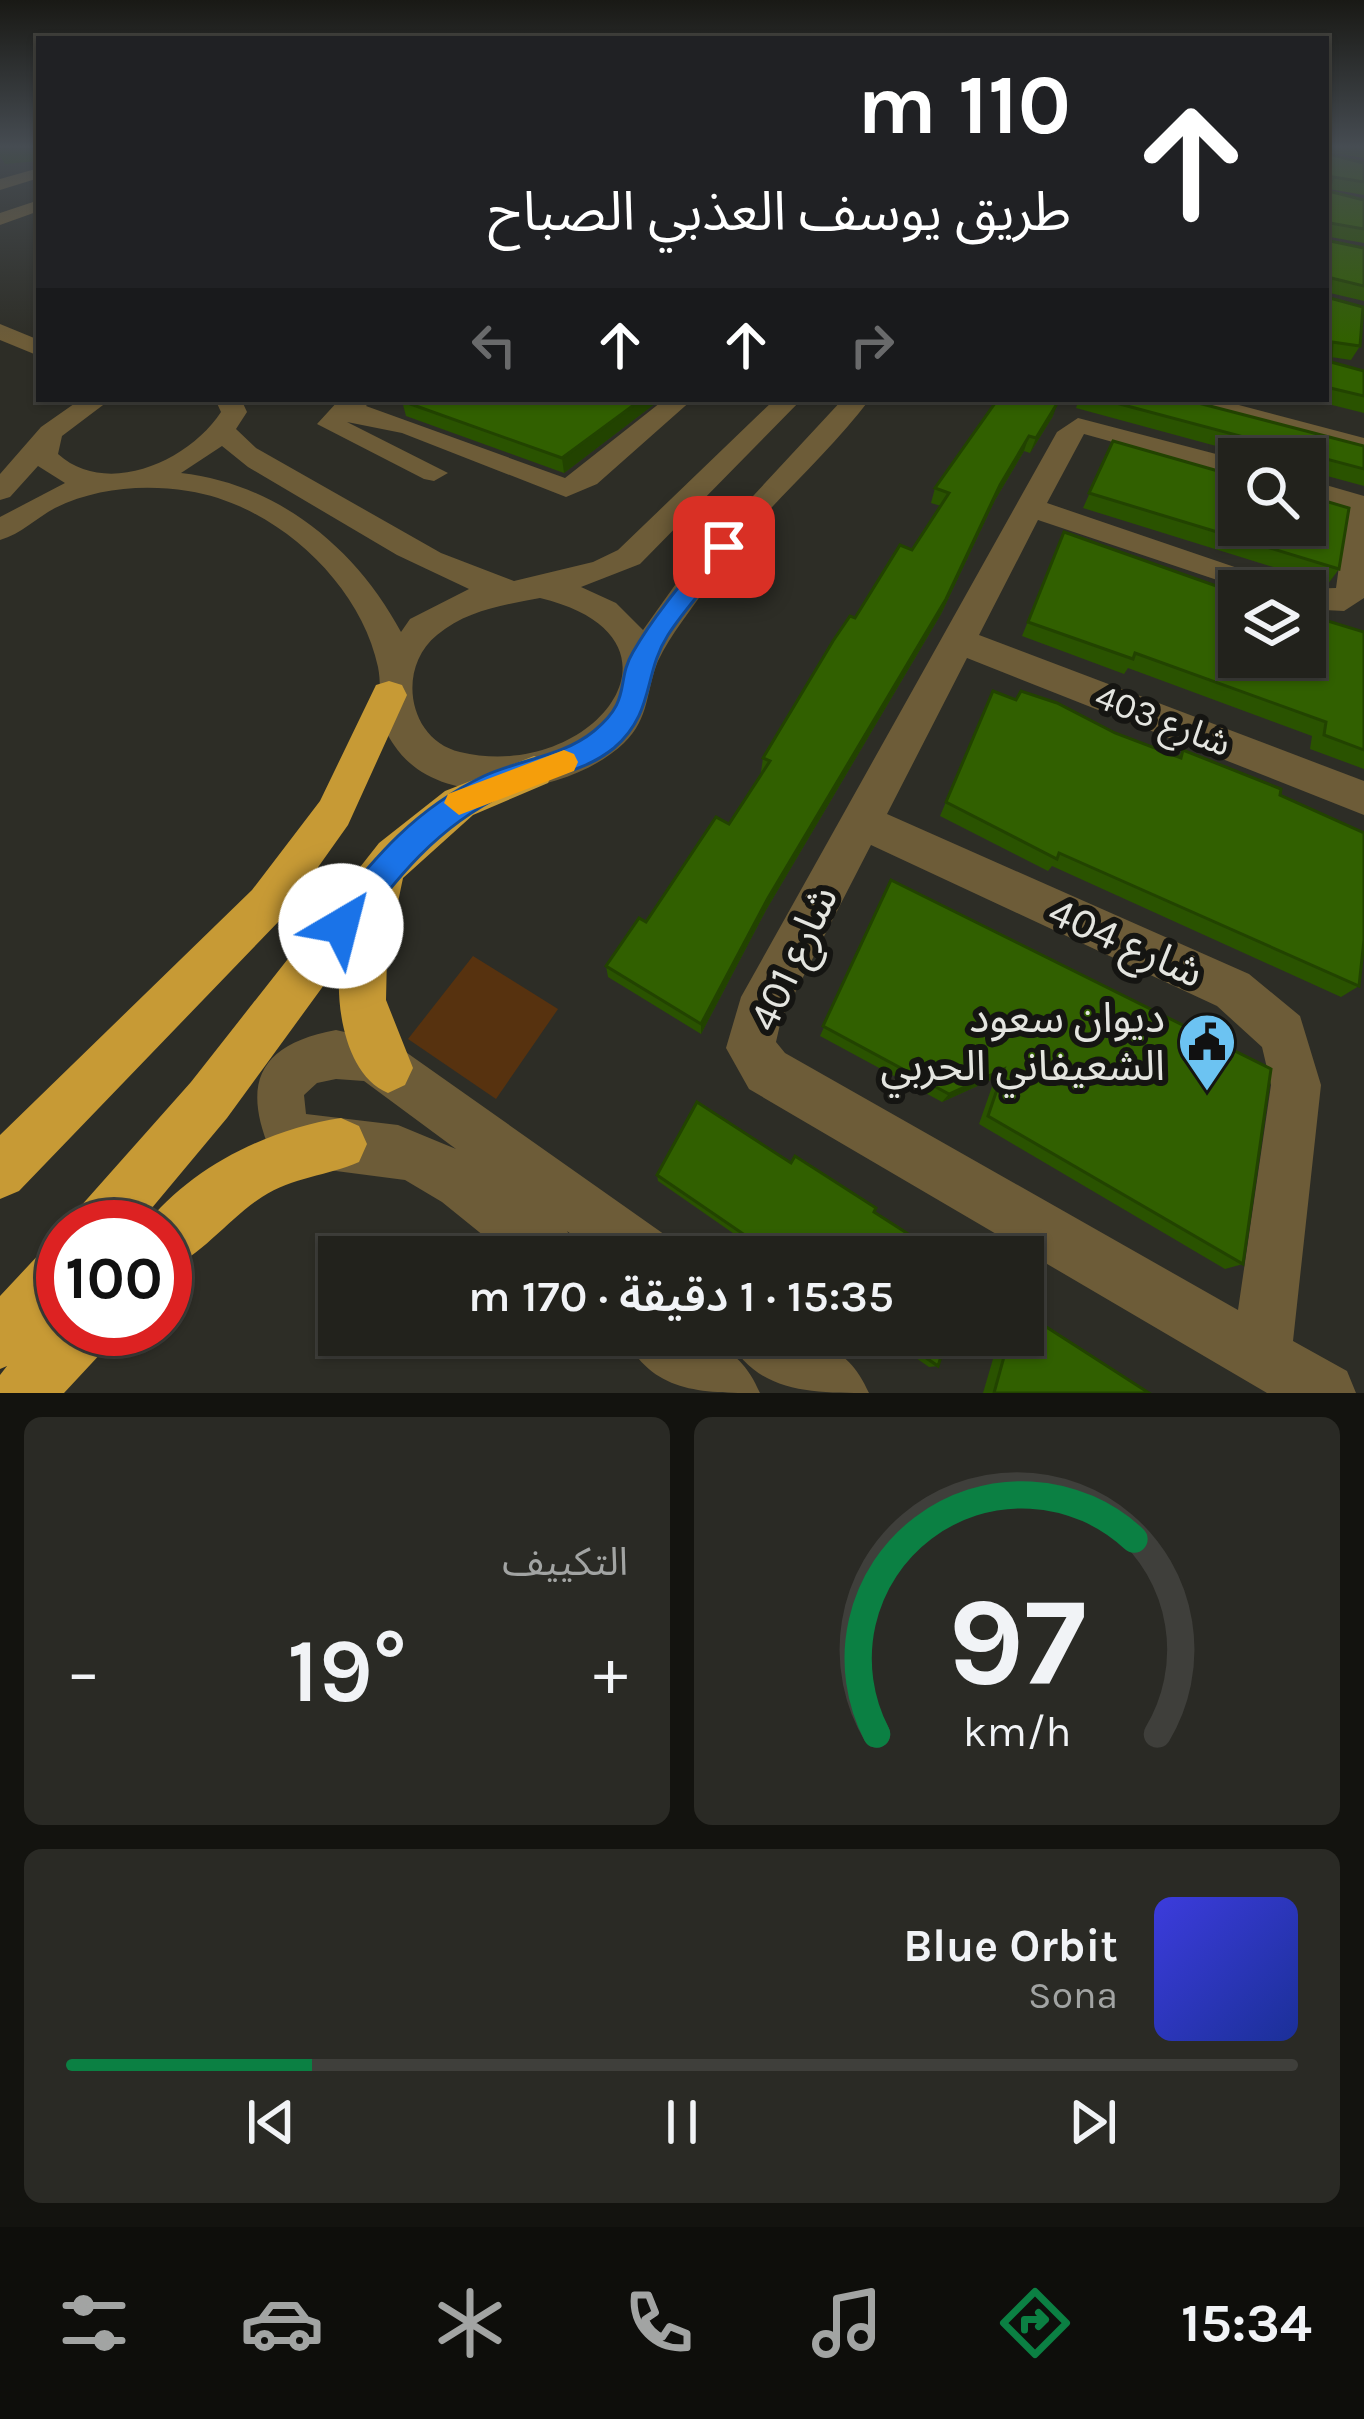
<!DOCTYPE html>
<html lang="ar">
<head>
<meta charset="utf-8">
<style>
  body { margin:0; font-family:Karla,"Noto Sans Arabic",sans-serif; background:#2a2a25; color:#f1f3f6; direction:rtl; height:100vh; display:flex; flex-direction:column; font-size:45px; white-space:nowrap }
  * { box-sizing:border-box; margin:0 }
  p { font-size:39px; color:#a2a4a3 }
  .icon { flex:none; width:66px; height:66px; fill:none; stroke:currentColor; stroke-width:2; stroke-linecap:round; stroke-linejoin:round }
  .map { position:relative; height:1393px; overflow:hidden; direction:ltr }
  .sheet { display:flex; flex-direction:column; gap:24px; padding:24px; background:#13130f; flex:1 }
  .sheet>* { flex:none }
  .banner { position:absolute; left:36px; top:36px; width:1293px; height:366px; border-radius:0px; box-shadow:0 3px 9px #0004,0 0 0 3px #3f3f3b; direction:rtl; background:#202124; color:#fff; overflow:hidden }
  .fabs { position:absolute; left:1218px; top:438px; display:grid; gap:24px }
  .fabs a { display:grid; place-items:center; width:108px; height:108px; border-radius:0px; background:#22221c; box-shadow:0 3px 9px #0004,0 0 0 3px #3f3f3b; font-size:60px }
  .speed { position:absolute; left:36px; top:1200px; display:flex; gap:24px; font-size:60px; font-weight:700; text-align:center }
  .speed>* { display:grid; place-content:center; width:156px; height:156px; border-radius:50%; background:#22221c; box-shadow:0 3px 9px #0004,0 0 0 3px #3f3f3b; line-height:1 }
  .speed .limit { border:18px solid #d22; background:#fff; color:#111 }
  .pin { position:absolute; display:grid; place-items:center; width:102px; height:102px; color:#fff; margin:-51px; border-radius:24px; box-shadow:0 6px 18px #0006 }
  .me { position:absolute; width:132px; margin:-66px; rotate:37deg; stroke-linejoin:round; filter:drop-shadow(0 0 9px #0008) }
  .turn { display:flex; align-items:center; gap:42px; height:252px; padding:0 60px; font-size:54px }
  .turn .icon { width:156px; height:156px; stroke-width:2.5 }
  .turn b { display:block; font-size:84px; line-height:102px }
  .lanes { display:flex; align-items:center; height:114px; padding:0 60px; background:#0003; justify-content:center; gap:60px; direction:ltr }
  .lanes .off { opacity:.35 }
  .big { font-size:90px; font-weight:600; line-height:1.1 }
  .sheet .card { flex:1; display:flex; flex-direction:column; justify-content:center; gap:18px; min-width:0; padding:0 42px; border-radius:18px; background:#2a2a25 }
  .sheet .dial { align-items:center; gap:0 }
  .dial svg { height:312px; overflow:visible; fill:none; stroke:#3f3f3b; stroke-width:7; stroke-linecap:round; text-anchor:middle }
  .dial text { fill:#f1f3f6; stroke:none }
  .song { display:flex; align-items:center; gap:36px }
  .cover { width:144px; height:144px; border-radius:18px; background:linear-gradient(135deg,hsl(240 70% 55%),hsl(230 70% 35%)) }
  .played { height:12px; border-radius:6px; background:linear-gradient(90deg,#0b8043 20%,#3f3f3b 20%) }
  .keys { display:flex; justify-content:space-around; direction:ltr }
  .heat { display:flex; justify-content:space-between; align-items:center; font-size:66px; direction:ltr }
  .sheet .tiles { flex:1; display:grid; gap:24px; grid-template-columns:1fr 1fr }
  .card:last-child { grid-column:span 2 }
  .trip { position:absolute; left:318px; top:1236px; width:726px; height:120px; border-radius:0px; background:#22221c; box-shadow:0 3px 9px #0004,0 0 0 3px #3f3f3b; font-weight:600; line-height:120px; text-align:center; direction:rtl }
  .tabs { display:flex; height:192px; justify-content:space-around; align-items:center; background:#0e0e0b; color:#a2a4a3 }
  .tabs .icon { width:84px; height:84px }
  .tabs .selected { color:#0b8043 }
  .tabs b { font-size:54px; color:#f1f3f6 }
  .map>svg:first-child { display:block }
  .green { fill:#57320f }
  .lines { fill:none; stroke-linecap:round; stroke-linejoin:round }
  .minor { fill:#6d5c38; fill-rule:evenodd }
  .highway { fill:#c79a35; fill-rule:evenodd }
  .wall { fill:#2a5300 }
  .shaded-wall { fill:#224300 }
  .building { fill:#316000; stroke:#224300; stroke-width:3 }
  .route { fill:#1a73e8; stroke:#114b97; stroke-width:3 }
  .slow { fill:#f59e0b }
  .labels { text-anchor:middle; dominant-baseline:central; stroke-width:12; stroke-linejoin:round; paint-order:stroke }
  .street-label { font-size:36px; fill:#e4e5e0; stroke:#151512 }
  .near-street-label { font-size:42px; fill:#e4e5e0; stroke:#151512 }
  .near-poi-label { font-size:42px; fill:#e4e5e0; stroke:#151512; text-anchor:end }
</style>
</head>
<body>
<div class="map">
<svg width="1364" height="1393" viewBox="0 0 1364 1393">
  <rect width="100%" height="100%" fill="#2d2d26"/>
  <path class="green" d="M473,956l85,53 -62,90 -88,-60z"/>
  <g class="lines">
    <path class="minor" d="M39,168v10l-39,12v-11z
      M39,200v11l-39,14v-12z
      M0,324l39,16v16l-39,-16z
      M81,399h30l-49,37 -4,18c49,44 131,7 163,-42l-6,-13h26l6,13 -11,17 20,19 185,105 73,28 79,-19 25,-12 157,-151h27l-162,165 -59,23 35,16 27,27 47,-66 153,-165h27c-49,65 -117,118 -162,186 -16,24 -38,50 -50,76 -12,29 -8,57 -34,82 -53,51 -183,73 -230,2 -23,-35 -10,-47 -16,-78 -18,-85 -104,-163 -190,-176 -45,-7 -92,-3 -133,17 -19,10 -34,26 -55,32v-23l65,-34 -27,-17 -28,31 -10,3v-26l41,-47zM222,446l26,21 149,88 72,34 -59,30 -9,13c-45,-84 -123,-148 -220,-159zM540,598c166,40 52,186 -80,154 -52,-12 -64,-84 -23,-117 30,-25 66,-30 103,-37z
      M372,399l-6,7 199,72 100,-79h28l-96,85 -31,13 -164,-64 -55,-11 101,51 -14,8 -10,-2 -107,-55 22,-24z
      M1174,399h42l148,39v16z
      M1078,418l161,42v17l-155,-43 -37,69 252,86 37,-1 11,-79 -42,-12v-18l59,17v102l-20,13 -39,-2v-18h-55l-212,-71 -59,115 385,146v34l-397,-157 -80,156 362,160 51,42 21,69 -28,256 54,30 9,22h-89l-518,-304 -23,-41 15,-51 316,-565zM871,845l346,161 45,41 9,38 -33,225 -453,-257 -9,-11 5,-22z
      M336,1030l57,13 275,194 8,20h-75l-34,-26 15,26h-72l-68,-55 -37,-22 -92,-12 -43,-18c-29,-69 -9,-106 66,-120zM336,1079l28,2 92,68 -58,-24 -92,-11 -2,-19 13,-12z
      M624,1335c58,0 110,-5 136,58 -59,0 -109,0 -136,-58z
      M727,1335c58,0 115,-6 142,58 -58,0 -115,0 -142,-58z"/>
    <path class="highway" d="M389,681l13,4 5,10 -59,130 -66,93 -263,273 -19,8v-64l252,-245 68,-89 56,-116z
      M534,756l14,5 5,11 -5,11 -75,32 -70,63 -16,77 -1,45 27,68 -8,17 -17,8c-43,-18 -53,-88 -48,-130l-113,155 -91,109h-64l8,-20 111,-125 188,-239 66,-52z
      M341,1118l18,8 8,18 -8,18c-32,14 -66,15 -97,35 -34,22 -59,58 -97,74v-44h-21c45,-59 124,-98 197,-109z
      M63,1242v87h49l-8,21 -40,43h-64v-18l7,-9 -7,3v-73l43,-46z"/>
  </g>
  <path class="wall" d="M1326,146h38v12l-36,-6v2l36,9v32l-35,-6 -1,2 36,9v43l-34,-6v4l34,7v53l-34,-8v5l30,48 -9,14 -20,-3v5l33,9v42l-56,-14h18z
    M661,399l-97,74 -158,-57 -4,-15z
    M1079,399h104l181,47v40l-59,-16v-11h-41l-188,-51z
    M1053,416l-23,37 -6,-2 -29,49 -54,114 -175,296 -65,124 -93,-57 -2,-11 123,-142 34,-52h-2l2,-14 92,-140 57,-68 29,-44 -10,-3 4,-15z
    M1113,441l226,128 -11,15 -245,-76z
    M1064,532l175,62 125,38v137l-54,-20 2,-13 -184,-68 -4,6 -102,-38z
    M993,691l122,42 63,24 5,-7 97,45 79,191 -18,11 -289,-131 -4,5 -108,-55z
    M891,880l352,384 -18,5 -246,-145 16,-46 -53,24 -122,-66z
    M791,1163l83,49 70,45h-196l5,-10 -95,-66 -1,-6z
    M883,1335h65l-10,31 -9,1z
    M1000,1335h23l126,58h-166z"/>
  <path class="shaded-wall" d="M0,146h39v15l-34,3 -5,-8z
    M642,399h19l-97,74 -2,-15z
    M1058,402l-5,14 -23,37 6,-15z
    M1029,436l-5,15 -29,49 -54,114 -175,296 -65,124v-10l67,-126z
    M1004,1069l-9,9 -53,24 7,-8z"/>
  <path class="building" d="M1326,146h4l-2,8 36,9v19l-31,-5 -5,14 36,9v29l-34,-6v18l34,7v38l-33,-8 -1,20 33,9 -3,39 -28,-4 -1,20 33,9v25l-38,-9z
    M405,399h237l-80,59 -160,-57z
    M998,399h49l11,3 -22,36 -7,-2 -29,49 -54,114 -178,299 -67,126 -95,-58 33,-48 7,4 70,-105 13,7 41,-63 -7,-3 70,-117 17,-25 5,2 45,-73 12,5 37,-57 -14,-5z
    M1101,399h82l181,47v23z
    M1113,441l126,36v48h66v-30l44,13 -10,61 -250,-76z
    M1064,532l175,62v63h66v-43l59,18v118l-40,-15 2,-13 -191,-69 -2,6 -105,-37z
    M993,691l23,9 5,-9 36,12 58,30 66,25 2,-8 98,39 -1,6 84,38v107l-5,46 -300,-133 -2,6 -111,-57z
    M891,880l380,189 -28,195 -255,-148 16,-47 -55,25 -126,-68z
    M697,1102l94,61 4,-7 81,52 -2,4 70,45h-188l-6,-4 5,-11 -98,-67z
    M1023,1312l126,81h-155l16,-58h13z
    M893,1335h55l-10,31z"/>
  <linearGradient id="sky" x2="0" y2="1"><stop stop-color="#191915"/><stop offset="0.43" stop-color="#464c52"/><stop offset="1" stop-color="#464c52" stop-opacity="0"/></linearGradient>
  <rect width="1364" height="341" fill="url(#sky)"/>
  <path class="route" d="M724,540l11,7c-20,31 -47,57 -67,88 -25,39 -13,78 -54,113 -32,26 -73,29 -109,46 -69,33 -108,84 -152,143l-12,5 -12,-5 -5,-11 5,-11c46,-58 87,-107 155,-139 37,-17 78,-19 110,-45 39,-32 21,-49 39,-79 23,-40 54,-75 83,-110z"/>
  <path class="slow" d="M564,750l10,4 4,8 -4,9 -115,44 -15,-12 4,-9z"/>
  <defs>
    <symbol id="civic-pin" viewBox="-11 -11 22 30"><path d="M0 17L-7.5 6A9.5 9.5 0 1 1 7.5 6Z" fill="#6cc3f2" stroke="#151512"/><path d="M-.6-6.5H3V-4.5H.6V-3L4-1V1h2V6H-6V1h2V-1L-.6-3ZM-1.2 2.5V6h2.4V2.5Z" fill="#111"/></symbol>
  </defs>
  <g fill-rule="evenodd">
    <use href="#civic-pin" x="1174" y="1009" width="66" height="90"/>
  </g>
  <g class="labels">
    <g class="street-label">
      <text transform="translate(1163 720) rotate(21)">شارع 403</text>
    </g>
    <g class="near-street-label">
      <text transform="translate(1126 942) rotate(24)">شارع 404</text>
      <text transform="translate(793 958) rotate(-65)">شارع 401</text>
    </g>
    <g class="near-poi-label">
      <text x="1165" y="1018">ديوان سعود<tspan x="1165" dy="48">الشعيفاني الحربي</tspan></text>
    </g>
  </g>
</svg>
<div class="fabs">
<a><svg class="icon" aria-label="search" viewBox="0 0 24 24"><circle cx="10" cy="10" r="6"/><path d="M15 15l6 6"/></svg></a>
<a><svg class="icon" aria-label="layers" viewBox="0 0 24 24"><path d="M12 4l9 5-9 5-9-5zM3 14l9 5 9-5"/></svg></a>
</div>
<div class="speed"><div class="limit">100</div></div>
<div class="pin" style="left:724px;top:547px;background:#d93025"><svg class="icon" aria-label="arrive" viewBox="0 0 24 24"><path d="M6 21V4h12l-3 4 3 4H6"/></svg></div>
<svg class="me" style="left:341px;top:926px" viewBox="-20 -20 40 40"><circle r="19" fill="#fff"/><path d="M0-13L10 11 0 6-10 11z" fill="#1a73e8"/></svg>
<div class="trip">15:35 · 1 دقيقة · 170 m</div>
<div class="banner">
<div class="turn"><svg class="icon" aria-label="ahead" viewBox="0 0 24 24"><path d="M12 20V5M6 11l6-6 6 6"/></svg><div><b>110 m</b>طريق يوسف العذبي الصباح</div></div>
<div class="lanes"><svg class="icon off" aria-label="left" viewBox="0 0 24 24"><path d="M17 20v-9H6M10 6l-5 5 5 5"/></svg><svg class="icon" aria-label="ahead" viewBox="0 0 24 24"><path d="M12 20V5M6 11l6-6 6 6"/></svg><svg class="icon" aria-label="ahead" viewBox="0 0 24 24"><path d="M12 20V5M6 11l6-6 6 6"/></svg><svg class="icon off" aria-label="right" viewBox="0 0 24 24"><path d="M7 20v-9h11M14 6l5 5-5 5"/></svg></div>
</div>
</div>
<section class="sheet">
<div class="tiles">
<div class="card dial"><svg viewBox="0 0 100 80">
<path d="M14 69A42 42 0 1 1 86 69"/>
<path d="M14 69A42 42 0 0 1 80 19" stroke="#0b8043"/>
<text x="50" y="56" font-size="32" font-weight="700">97</text>
<text x="50" y="72" font-size="11">km/h</text>
</svg></div>
<div class="card"><p>التكييف</p>
<div class="heat"><a>−</a><b class="big">19°</b><a>+</a></div>
</div>
<div class="card">
<div class="song"><i class="cover"></i><div><b>Blue Orbit</b><p>Sona</p></div></div>
<div class="played"></div>
<div class="keys"><svg class="icon" aria-label="previous" viewBox="0 0 24 24"><path d="M18 5L8 12l10 7zM5 5v14"/></svg><svg class="icon" aria-label="pause" viewBox="0 0 24 24"><path d="M8 5v14M16 5v14"/></svg><svg class="icon" aria-label="next" viewBox="0 0 24 24"><path d="M6 5l10 7-10 7zM19 5v14"/></svg></div>
</div>
</div>
</section>
<nav class="tabs">
<b>15:34</b>
<svg class="icon selected" aria-label="directions" viewBox="0 0 24 24"><path d="M12 3l9 9-9 9-9-9zM9 14v-3h6M13 9l2 2-2 2"/></svg>
<svg class="icon" aria-label="music" viewBox="0 0 24 24"><path d="M9 18V5l10-2v13"/><circle cx="6" cy="18" r="3"/><circle cx="16" cy="16" r="3"/></svg>
<svg class="icon" aria-label="phone" viewBox="0 0 24 24"><path d="M5 4h4l2 5-3 2q2 4 5 5l2-3 5 2v4C11 20 4 13 5 4z"/></svg>
<svg class="icon" aria-label="climate" viewBox="0 0 24 24"><path d="M12 3v18M4 7l16 10M4 17L20 7"/></svg>
<svg class="icon" aria-label="car" viewBox="0 0 24 24"><path d="M5 17H2v-5l4-1 3-4h7l3 4 3 1v5h-3M9 17h6M6 11h13"/><circle cx="7" cy="17" r="2"/><circle cx="17" cy="17" r="2"/></svg>
<svg class="icon" aria-label="filters" viewBox="0 0 24 24"><path d="M4 7h16M4 17h16"/><circle cx="9" cy="7" r="2"/><circle cx="15" cy="17" r="2"/></svg>
</nav>
</body>
</html>
